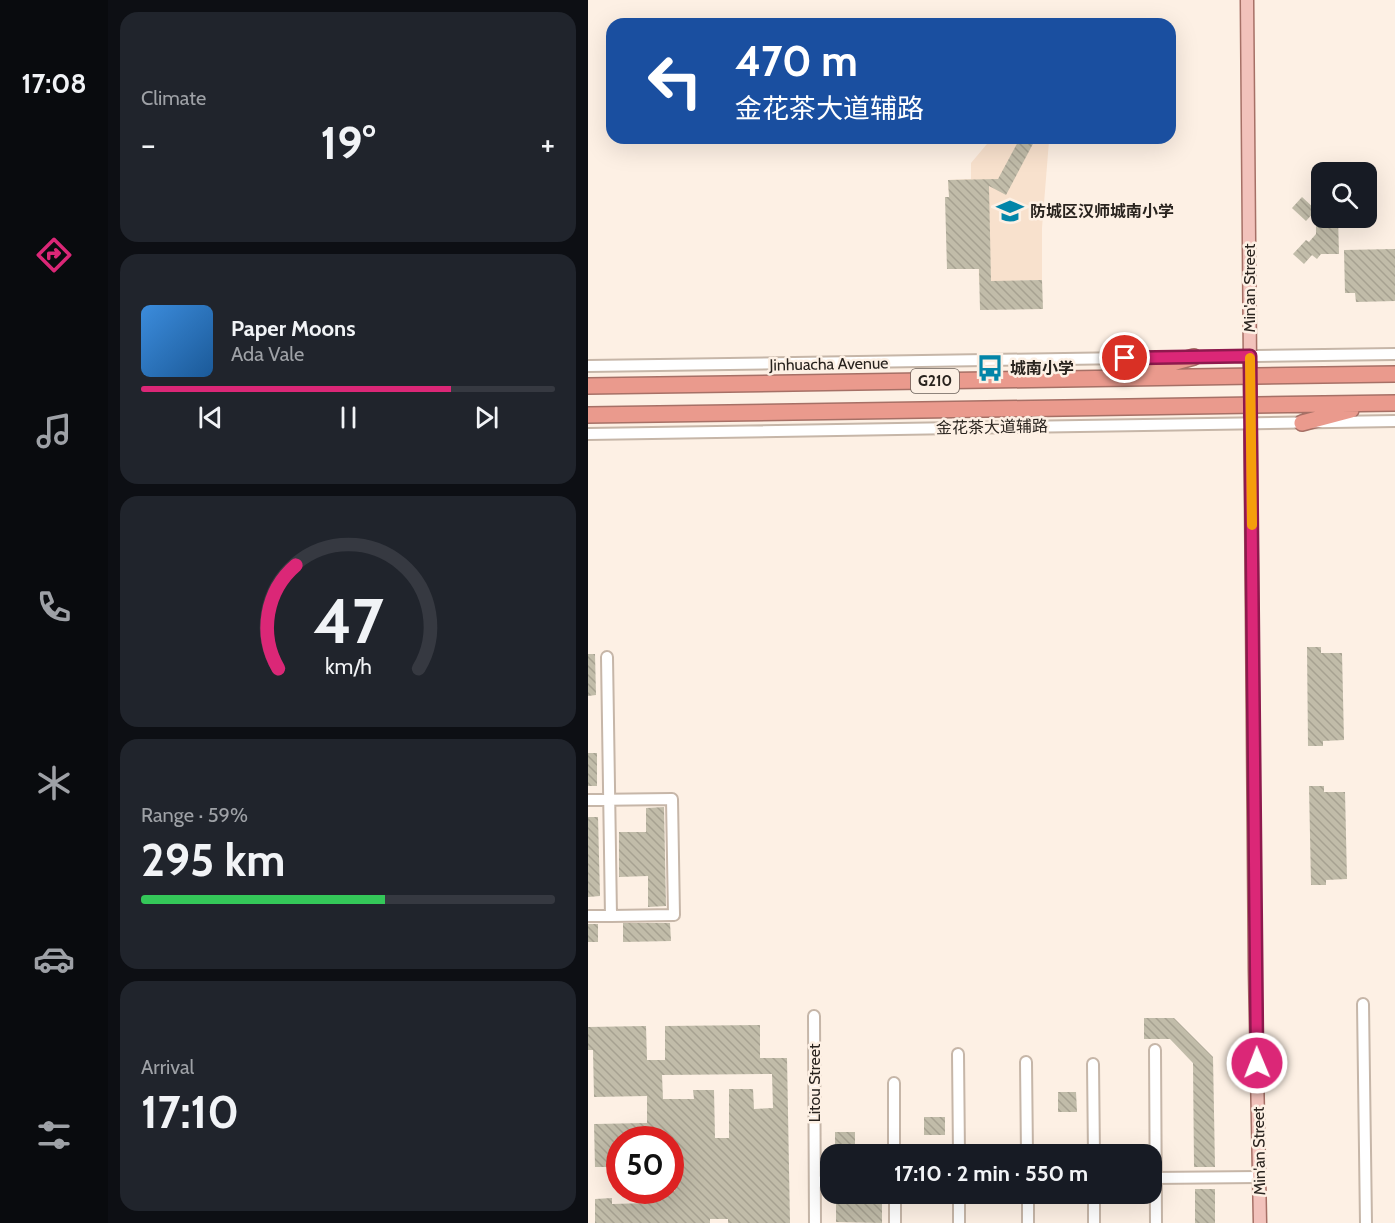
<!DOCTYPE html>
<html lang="en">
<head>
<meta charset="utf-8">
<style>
  body { margin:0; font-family:Cabin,"Noto Sans SC",sans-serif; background:#20242c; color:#f1f3f6; height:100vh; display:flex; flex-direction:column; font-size:22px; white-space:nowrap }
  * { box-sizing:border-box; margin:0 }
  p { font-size:20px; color:#9ea1a6 }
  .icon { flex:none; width:33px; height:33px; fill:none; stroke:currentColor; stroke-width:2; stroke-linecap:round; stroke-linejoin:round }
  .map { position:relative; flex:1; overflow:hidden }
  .panel { display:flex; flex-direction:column; gap:12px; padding:12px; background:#0d0f14; width:480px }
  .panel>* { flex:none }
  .top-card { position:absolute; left:18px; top:18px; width:570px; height:126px; border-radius:18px; box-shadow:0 6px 24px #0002; background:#1a4fa0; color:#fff; overflow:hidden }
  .fabs { position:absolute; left:723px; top:162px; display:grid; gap:12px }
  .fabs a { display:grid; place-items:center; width:66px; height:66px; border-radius:12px; background:#171b24; box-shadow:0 6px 24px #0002; font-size:30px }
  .speed { position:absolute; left:18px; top:1126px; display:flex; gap:12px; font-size:30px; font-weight:700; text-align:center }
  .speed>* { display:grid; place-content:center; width:78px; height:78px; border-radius:50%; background:#171b24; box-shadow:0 6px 24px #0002; line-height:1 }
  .speed .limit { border:9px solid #d22; background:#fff; color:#111 }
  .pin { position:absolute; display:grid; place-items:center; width:51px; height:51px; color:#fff; margin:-26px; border:3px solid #fff; border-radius:50%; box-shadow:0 2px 6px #0007 }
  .me { position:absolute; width:66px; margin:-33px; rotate:359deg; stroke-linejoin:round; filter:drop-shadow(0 0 4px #0008) }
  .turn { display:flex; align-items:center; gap:21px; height:126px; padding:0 30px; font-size:27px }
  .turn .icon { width:78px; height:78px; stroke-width:2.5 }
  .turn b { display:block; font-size:42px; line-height:51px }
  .big { font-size:45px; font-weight:700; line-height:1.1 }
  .panel .card { flex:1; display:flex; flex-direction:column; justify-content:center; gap:9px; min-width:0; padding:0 21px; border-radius:18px; background:#20242c }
  .panel .dial { align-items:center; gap:0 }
  .dial svg { height:156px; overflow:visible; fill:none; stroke:#363941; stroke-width:7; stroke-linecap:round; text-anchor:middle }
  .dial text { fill:#f1f3f6; stroke:none }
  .song { display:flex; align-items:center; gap:18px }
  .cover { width:72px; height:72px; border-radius:9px; background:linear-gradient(135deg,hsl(210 70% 55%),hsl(210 70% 35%)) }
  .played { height:6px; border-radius:3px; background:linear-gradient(90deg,#db2777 75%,#363941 75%) }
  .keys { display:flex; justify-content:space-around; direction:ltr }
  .heat { display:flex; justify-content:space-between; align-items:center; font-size:33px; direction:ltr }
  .charge { height:9px; border-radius:4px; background:linear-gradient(90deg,#34c759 59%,#363941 0) }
  .trip { position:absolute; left:232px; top:1144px; width:342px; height:60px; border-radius:18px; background:#171b24; box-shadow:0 6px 24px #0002; font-weight:700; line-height:60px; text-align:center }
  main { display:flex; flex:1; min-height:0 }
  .tab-bar { display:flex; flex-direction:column; width:108px; justify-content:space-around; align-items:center; background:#090b0e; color:#9ea1a6 }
  .tab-bar .icon { width:42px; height:42px }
  .tab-bar .current { color:#db2777 }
  .tab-bar b { font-size:27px; color:#f1f3f6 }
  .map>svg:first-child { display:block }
  .built { fill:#f8e1cd }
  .building { fill:url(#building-back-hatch); fill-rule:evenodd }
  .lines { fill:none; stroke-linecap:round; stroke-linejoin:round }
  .minor-casing { stroke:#c6b6a8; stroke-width:14 }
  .major-casing { stroke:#a67066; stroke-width:15 }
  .highway-casing { stroke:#a67066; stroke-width:18 }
  .minor { stroke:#fff; stroke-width:10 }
  .major { stroke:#f2c2bb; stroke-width:12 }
  .highway { stroke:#ea9a8d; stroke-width:15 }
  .route-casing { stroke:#8e194d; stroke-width:15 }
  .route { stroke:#db2777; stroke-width:10 }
  .slow { stroke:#f59e0b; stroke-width:10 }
  .labels { text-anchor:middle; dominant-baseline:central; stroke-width:5; stroke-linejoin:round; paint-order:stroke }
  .shield { fill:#fdf0e4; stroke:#696059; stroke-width:1.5 }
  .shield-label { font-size:15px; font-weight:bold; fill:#29231e }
  .poi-label { font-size:16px; font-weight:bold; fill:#29231e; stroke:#fdf0e4; text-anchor:start }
  .street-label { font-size:16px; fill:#29231e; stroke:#fdf0e4 }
</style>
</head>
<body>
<main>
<nav class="tab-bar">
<b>17:08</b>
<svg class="icon current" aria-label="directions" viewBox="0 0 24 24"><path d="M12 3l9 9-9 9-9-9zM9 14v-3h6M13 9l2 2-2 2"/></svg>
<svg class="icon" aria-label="music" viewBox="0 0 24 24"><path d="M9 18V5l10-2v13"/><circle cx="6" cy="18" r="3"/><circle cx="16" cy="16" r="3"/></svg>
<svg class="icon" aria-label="phone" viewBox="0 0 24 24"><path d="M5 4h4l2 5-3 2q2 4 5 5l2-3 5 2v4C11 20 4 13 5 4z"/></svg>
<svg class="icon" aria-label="climate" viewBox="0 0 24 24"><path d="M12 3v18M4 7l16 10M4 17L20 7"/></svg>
<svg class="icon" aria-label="car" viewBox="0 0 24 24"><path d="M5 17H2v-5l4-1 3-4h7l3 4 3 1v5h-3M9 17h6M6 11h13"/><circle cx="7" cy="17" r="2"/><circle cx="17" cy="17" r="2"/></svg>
<svg class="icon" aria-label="filters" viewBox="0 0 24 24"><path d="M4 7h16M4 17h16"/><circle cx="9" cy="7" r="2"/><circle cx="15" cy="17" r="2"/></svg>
</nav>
<section class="panel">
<div class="card"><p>Climate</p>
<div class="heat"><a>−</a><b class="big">19°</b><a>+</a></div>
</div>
<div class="card">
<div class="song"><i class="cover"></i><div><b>Paper Moons</b><p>Ada Vale</p></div></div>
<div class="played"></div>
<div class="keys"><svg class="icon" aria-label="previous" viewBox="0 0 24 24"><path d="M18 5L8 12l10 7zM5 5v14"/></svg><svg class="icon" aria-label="pause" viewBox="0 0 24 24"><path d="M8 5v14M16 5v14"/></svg><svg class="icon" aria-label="next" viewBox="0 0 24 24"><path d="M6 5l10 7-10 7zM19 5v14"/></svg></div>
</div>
<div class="card dial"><svg viewBox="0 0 100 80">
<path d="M14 69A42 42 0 1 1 86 69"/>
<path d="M14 69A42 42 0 0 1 23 16" stroke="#db2777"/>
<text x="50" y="56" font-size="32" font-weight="700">47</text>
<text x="50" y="72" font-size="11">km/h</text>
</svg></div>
<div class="card"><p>Range · 59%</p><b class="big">295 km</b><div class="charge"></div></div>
<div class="card"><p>Arrival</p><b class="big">17:10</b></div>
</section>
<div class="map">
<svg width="807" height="1223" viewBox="0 0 807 1223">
  <defs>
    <pattern id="building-back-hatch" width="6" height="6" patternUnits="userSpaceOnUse" patternTransform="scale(1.5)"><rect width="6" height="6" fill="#c1bca9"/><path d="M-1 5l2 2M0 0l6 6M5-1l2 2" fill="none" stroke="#a6a191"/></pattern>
  </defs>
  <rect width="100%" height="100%" fill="#fdf0e4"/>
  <path class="built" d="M404,138h51l6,3 -7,87v52l-63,2 -2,-88h-28l-1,-14 23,-1v-16z"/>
  <path class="building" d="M432,138h16l-30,57 -17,-9 2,95 51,-1 1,29 -63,1 -1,-41h-32l-2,-72h4l-1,-17 50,-1z
    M714,197l14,13 -10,11 -14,-13z
    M728,218h22l1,36h-18l-4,5 -5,-4 -8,9 -11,-10 13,-14 3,2 7,-8z
    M807,249v52l-39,1 -1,-9h-10l-1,-43z
    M719,647h14v6h21l2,87 -21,1v5h-15z
    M0,654h7l1,41 -8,1z
    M0,753h9v33h-9z
    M721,786h15v6h21l2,87 -21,1v5h-15z
    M76,807l2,99 -18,1v-31l-29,1v-45h27v-24z
    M0,817h10l2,79 -12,1z
    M35,923h47l1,18 -48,1z
    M0,924h10v18h-10z
    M556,1018h30l39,39 2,110h-21l-1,-104 -23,-24h-26z
    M172,1025v33h27l3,165h-62v-4h-18v4h-115v-24l17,-1v6l35,-1 1,-12h27l-1,-52 -54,1v18h-6v9h-19l-1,-43 53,-1v-27l-53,1 -1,-47h-5v-23l58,-1 1,34h18v-34zM184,1074l1,34 -19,1 -1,-20h-24v49h-14l-1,-48h-21l1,9h-31l-1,-24z
    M470,1092h18l1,20h-19z
    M336,1117h21v18h-21z
    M247,1132h20v23h-20z
    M607,1189h20v34h-20z
    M248,1194h46v29l-46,-1z"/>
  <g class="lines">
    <defs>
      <path id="minor" d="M0,366l807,-12
        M0,434l807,-13
        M0,800l84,-1 2,116 -63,1
        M0,916h23l-4,-259
        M775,1004l3,219
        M226,1016l1,207
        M567,1050l1,173
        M370,1054l1,101
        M438,1062l1,93
        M505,1064l1,91
        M306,1083v72
        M564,1178l107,-1
        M227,1182l16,-1
        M307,1194v29
        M371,1194v29
        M440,1194v29
        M506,1194v29"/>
      <path id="major" d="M659,0l8,971 5,252"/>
      <path id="highway" d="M551,372l55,-15
        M0,386l807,-12
        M0,415l807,-12
        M714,423l49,-13"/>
    </defs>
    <use href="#minor" class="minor-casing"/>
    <use href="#major" class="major-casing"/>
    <use href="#highway" class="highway-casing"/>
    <use href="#minor" class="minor"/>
    <use href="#major" class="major"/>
    <use href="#highway" class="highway"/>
  </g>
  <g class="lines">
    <defs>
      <path id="route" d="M537,358l125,-2 7,707"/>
    </defs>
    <use href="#route" class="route-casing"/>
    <use href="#route" class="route"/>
    <path class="slow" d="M662,358l2,167"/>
  </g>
  <defs>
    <symbol id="school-bare" viewBox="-9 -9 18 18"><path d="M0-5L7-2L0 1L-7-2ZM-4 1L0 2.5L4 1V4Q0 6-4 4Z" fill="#0385a8" stroke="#fdf0e4" stroke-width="2.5" paint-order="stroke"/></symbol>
    <symbol id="bus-bare" viewBox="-9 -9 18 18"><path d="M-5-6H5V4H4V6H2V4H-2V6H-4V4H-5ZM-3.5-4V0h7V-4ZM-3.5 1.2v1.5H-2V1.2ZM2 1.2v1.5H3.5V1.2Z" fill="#0385a8" stroke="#fdf0e4" stroke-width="2.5" paint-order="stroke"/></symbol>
  </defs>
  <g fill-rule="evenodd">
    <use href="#school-bare" x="403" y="192" width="38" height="38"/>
    <use href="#bus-bare" x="383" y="349" width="38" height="38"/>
  </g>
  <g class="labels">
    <rect class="shield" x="323" y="369" width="48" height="24" rx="4.5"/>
    <g class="shield-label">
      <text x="347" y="381">G210</text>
    </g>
    <g class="poi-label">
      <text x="442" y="211">防城区汉师城南小学</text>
      <text x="422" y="368">城南小学</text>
    </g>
    <g class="street-label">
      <text transform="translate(661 288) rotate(-90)">Min'an Street</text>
      <text transform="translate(241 364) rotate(-1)">Jinhuacha Avenue</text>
      <text transform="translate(404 427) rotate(-1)">金花茶大道辅路</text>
      <text transform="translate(226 1083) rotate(-90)">Litou Street</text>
      <text transform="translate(671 1151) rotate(-91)">Min'an Street</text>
    </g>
  </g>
</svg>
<div class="fabs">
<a><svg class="icon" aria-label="search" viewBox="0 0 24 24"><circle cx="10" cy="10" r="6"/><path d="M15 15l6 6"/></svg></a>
</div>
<div class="speed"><div class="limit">50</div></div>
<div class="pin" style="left:537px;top:358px;background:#d93025"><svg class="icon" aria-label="arrive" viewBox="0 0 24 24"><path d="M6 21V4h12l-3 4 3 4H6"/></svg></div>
<svg class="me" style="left:669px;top:1063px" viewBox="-20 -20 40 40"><circle r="17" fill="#db2777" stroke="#fff" stroke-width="3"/><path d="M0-11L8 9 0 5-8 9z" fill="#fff"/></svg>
<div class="trip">17:10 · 2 min · 550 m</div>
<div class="top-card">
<div class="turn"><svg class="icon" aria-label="left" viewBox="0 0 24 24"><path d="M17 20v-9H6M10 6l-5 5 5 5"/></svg><div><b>470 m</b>金花茶大道辅路</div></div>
</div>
</div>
</main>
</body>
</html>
